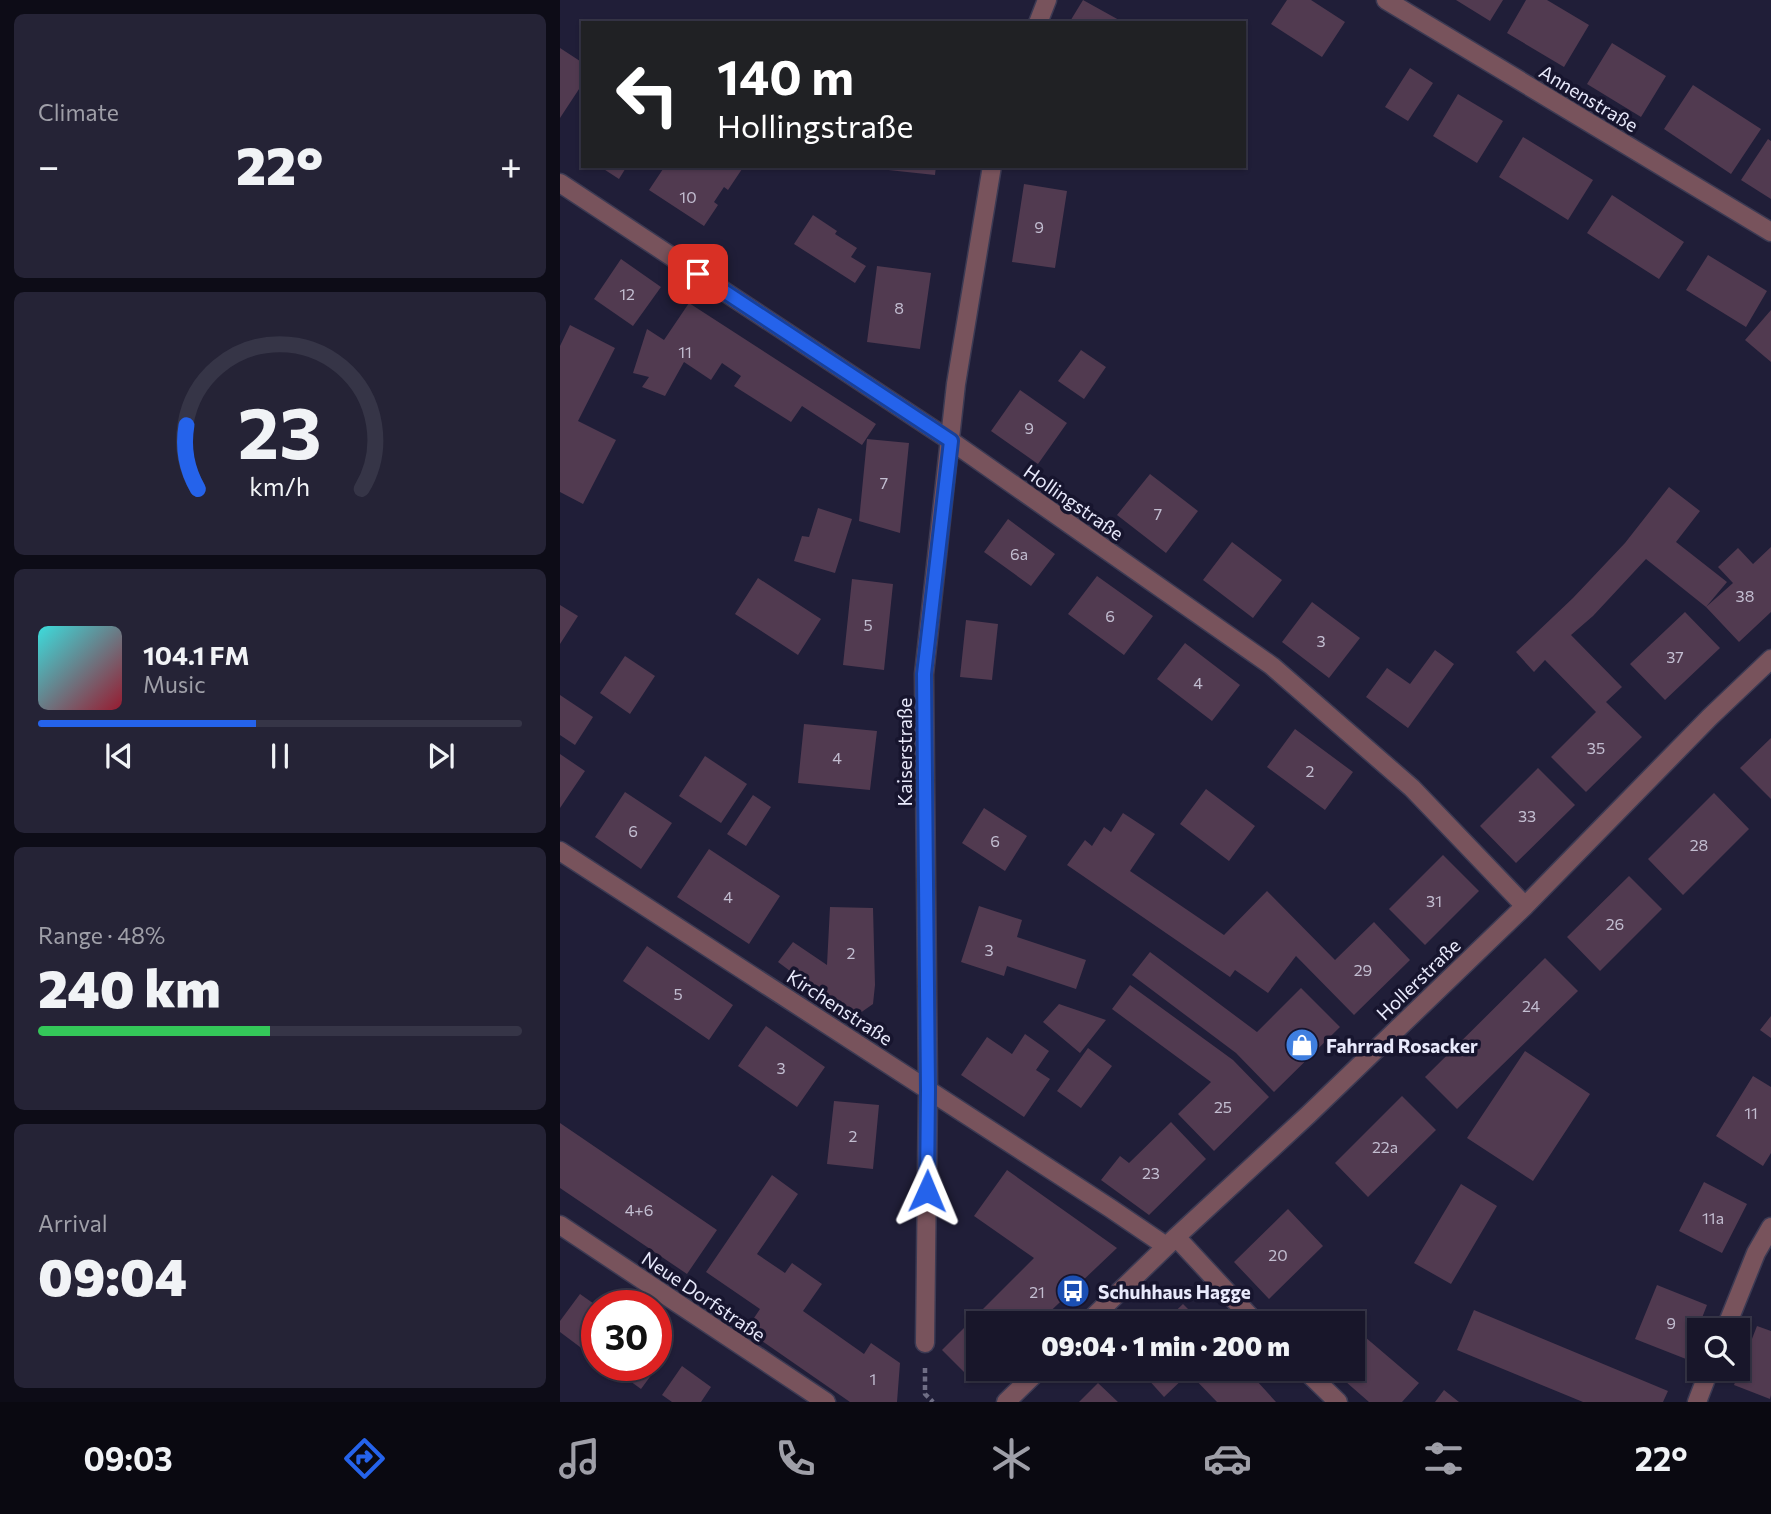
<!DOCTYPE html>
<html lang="en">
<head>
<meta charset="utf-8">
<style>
  body { margin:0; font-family:Commissioner,sans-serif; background:#252336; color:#f1f3f6; height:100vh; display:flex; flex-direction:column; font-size:26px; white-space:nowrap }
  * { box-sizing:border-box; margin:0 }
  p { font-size:23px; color:#9f9fa8 }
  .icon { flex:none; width:38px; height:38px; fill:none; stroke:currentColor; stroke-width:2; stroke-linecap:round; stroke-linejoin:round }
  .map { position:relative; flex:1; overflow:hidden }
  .panel { display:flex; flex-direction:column; gap:14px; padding:14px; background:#0d0c17; width:560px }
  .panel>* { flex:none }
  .guide { position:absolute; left:21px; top:21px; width:665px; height:147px; border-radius:0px; box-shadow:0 2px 5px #0004,0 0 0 2px #363547; background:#202124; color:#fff; overflow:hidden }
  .buttons { position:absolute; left:1127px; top:1318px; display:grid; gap:14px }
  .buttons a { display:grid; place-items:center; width:63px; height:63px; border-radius:0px; background:#18162a; box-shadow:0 2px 5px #0004,0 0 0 2px #363547; font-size:35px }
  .speed { position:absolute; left:21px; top:1290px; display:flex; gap:14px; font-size:35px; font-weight:700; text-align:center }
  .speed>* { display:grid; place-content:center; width:91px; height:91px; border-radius:50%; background:#18162a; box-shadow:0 2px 5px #0004,0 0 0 2px #363547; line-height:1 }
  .speed .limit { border:10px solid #d22; background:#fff; color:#111 }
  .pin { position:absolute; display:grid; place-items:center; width:60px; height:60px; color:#fff; margin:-30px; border-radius:14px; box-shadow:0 4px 10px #0006 }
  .me { position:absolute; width:77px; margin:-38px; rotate:1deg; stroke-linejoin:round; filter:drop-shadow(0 0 5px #0008) }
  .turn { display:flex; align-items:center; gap:24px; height:147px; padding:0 21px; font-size:32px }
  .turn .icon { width:91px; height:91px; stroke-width:2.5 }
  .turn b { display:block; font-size:49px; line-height:60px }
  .big { font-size:52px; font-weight:800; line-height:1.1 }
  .panel .card { flex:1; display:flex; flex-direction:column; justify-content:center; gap:10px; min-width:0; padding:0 24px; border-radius:10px; background:#252336 }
  .panel .dial { align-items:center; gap:0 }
  .dial svg { height:182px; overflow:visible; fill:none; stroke:#363547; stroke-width:7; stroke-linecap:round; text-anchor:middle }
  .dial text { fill:#f1f3f6; stroke:none }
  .song { display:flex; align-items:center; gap:21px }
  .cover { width:84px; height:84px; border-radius:10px; background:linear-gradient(135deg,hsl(180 70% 55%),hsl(350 70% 35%)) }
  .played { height:7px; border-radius:4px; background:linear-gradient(90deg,#2563eb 45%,#363547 45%) }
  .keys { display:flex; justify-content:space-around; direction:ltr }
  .heat { display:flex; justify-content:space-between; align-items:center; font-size:38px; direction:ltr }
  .charge { height:10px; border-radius:5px; background:linear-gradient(90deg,#34c759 48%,#363547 0) }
  .trip { position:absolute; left:406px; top:1311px; width:399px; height:70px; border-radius:0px; background:#18162a; box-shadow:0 2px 5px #0004,0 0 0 2px #363547; font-weight:800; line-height:70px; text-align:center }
  .menu { display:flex; height:112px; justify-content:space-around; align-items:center; background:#0a0911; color:#9f9fa8 }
  .menu .icon { width:49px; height:49px }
  .menu .on { color:#2563eb }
  .menu b { font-size:32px; color:#f1f3f6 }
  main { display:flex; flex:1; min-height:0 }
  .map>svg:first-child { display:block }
  .building { fill:#513a50 }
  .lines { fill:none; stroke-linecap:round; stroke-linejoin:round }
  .minor-casing { stroke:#3c3a53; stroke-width:21 }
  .tertiary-casing { stroke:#3c3a53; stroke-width:21 }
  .path { stroke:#6f6e85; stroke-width:4.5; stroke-dasharray:5 3.5; stroke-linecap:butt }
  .minor { stroke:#78535c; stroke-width:18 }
  .tertiary { stroke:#78535c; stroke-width:18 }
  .route-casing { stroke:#184099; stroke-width:18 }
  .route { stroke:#2563eb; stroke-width:12 }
  .labels { text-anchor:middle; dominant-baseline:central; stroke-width:7; stroke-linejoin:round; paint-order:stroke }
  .number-label { font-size:16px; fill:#c2bdd0 }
  .street-label { font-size:19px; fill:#e8e9fb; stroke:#17152e }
  .poi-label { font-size:19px; font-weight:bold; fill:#e8e9fb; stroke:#17152e; text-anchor:start }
</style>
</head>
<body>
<main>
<section class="panel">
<div class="card"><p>Climate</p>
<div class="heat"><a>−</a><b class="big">22°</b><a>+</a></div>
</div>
<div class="card dial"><svg viewBox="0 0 100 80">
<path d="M14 69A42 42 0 1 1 86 69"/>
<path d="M14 69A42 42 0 0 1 9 41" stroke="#2563eb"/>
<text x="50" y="56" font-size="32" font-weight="700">23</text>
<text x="50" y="72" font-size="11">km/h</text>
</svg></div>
<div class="card">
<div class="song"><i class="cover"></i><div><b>104.1 FM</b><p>Music</p></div></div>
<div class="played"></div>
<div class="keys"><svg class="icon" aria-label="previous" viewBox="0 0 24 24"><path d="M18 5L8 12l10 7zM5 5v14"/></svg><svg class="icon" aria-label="pause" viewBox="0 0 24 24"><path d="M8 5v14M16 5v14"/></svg><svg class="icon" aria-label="next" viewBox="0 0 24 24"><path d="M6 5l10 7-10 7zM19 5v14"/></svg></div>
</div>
<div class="card"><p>Range · 48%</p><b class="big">240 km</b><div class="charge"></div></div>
<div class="card"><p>Arrival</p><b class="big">09:04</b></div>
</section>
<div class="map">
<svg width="1211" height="1402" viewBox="0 0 1211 1402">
  <rect width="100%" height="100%" fill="#201e38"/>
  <path class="building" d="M523,0l36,20 -2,3h-48z
    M727,0h24l34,22 -23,35 -51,-33z
    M896,0h47l-13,21z
    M966,0h21l42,25 -25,42 -57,-34z
    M1052,43l54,33 -25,41 -54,-33z
    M0,48l23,15v20l-23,35z
    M850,68l23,15 -25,38 -23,-14z
    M1133,85l68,44 -30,45 -67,-45z
    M898,94l45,27 -26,42 -44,-27z
    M963,137l70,43 -25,40 -69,-43z
    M1208,139l3,2v58l-30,-19z
    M39,166h28l-8,13z
    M105,166h79l-16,24 -4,-3 -10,15 4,3 -14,21 -55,-36z
    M319,166h57l-1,9 -56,-6z
    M464,184l43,7 -12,77 -43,-6z
    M1052,195l72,47 -25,37 -72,-46z
    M253,215l24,16 -2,3 22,14 -6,9 15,9 -11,17 -61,-39z
    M1148,255l59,36 -21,36 -60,-37z
    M61,259l40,28 -28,39 -39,-27z
    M317,266l54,7 -11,76 -53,-7z
    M129,303l187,121 -14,21 -60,-39 -11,16 -57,-36 7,-10 -19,-13 -11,17 -27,-18 -19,34 -23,-9 7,-10 -16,-4 14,-44 17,11z
    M1211,310v52l-26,-22z
    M10,325l45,23 -37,73 38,19 -33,64 -23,-12v-146z
    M521,350l25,17 -22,32 -26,-18z
    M460,390l47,33 -29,41 -47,-33z
    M307,439l42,4 -9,90 -41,-12z
    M590,474l48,37 -32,42 -49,-38z
    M1109,487l31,24 -24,31 51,40 -21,25 -60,-48 -53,57 -22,19 51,52 -16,15 36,35 -56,55 -35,-35 45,-45 -51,-52 -11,12 -18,-20 57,-54 52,-55z
    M258,508l34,11 -17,54 -41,-12 8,-25 7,1z
    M448,519l47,35 -24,32 -47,-34z
    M672,542l50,38 -29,38 -50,-38z
    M1211,547v65l-32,30 -33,-35 27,-24 -15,-16 20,-19 15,16z
    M537,576l56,40 -29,39 -56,-41z
    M198,578l63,41 -23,36 -63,-41z
    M292,579l41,5 -9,86 -41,-5z
    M752,602l48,36 -31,40 -47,-36z
    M0,605l18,11 -18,28z
    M1125,612l35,36 -55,52 -35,-36z
    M406,620l32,4 -6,56 -32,-3z
    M625,643l55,42 -28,36 -55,-42z
    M875,650l19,14 -46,64 -42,-31 21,-29 23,16z
    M65,656l30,20 -25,38 -30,-21z
    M0,695l33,22 -18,28 -15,-10z
    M244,724l73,7 -7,59 -72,-7z
    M735,729l58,43 -28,38 -58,-43z
    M1211,738v61l-31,-31z
    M0,754l25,17 -25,37z
    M145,756l42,28 -26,39 -42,-27z
    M978,768l37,37 -59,58 -36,-37z
    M646,789l49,37 -26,35 -49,-37z
    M65,792l47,31 -31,46 -46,-32z
    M1154,793l35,36 -66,66 -35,-36z
    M193,795l18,12 -25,39 -19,-12z
    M424,808l43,28 -22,35 -43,-28z
    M563,813l32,21 -25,37 94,64 43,-44 68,69 39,-38 36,38 -56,55 -58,-59 -28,37 -33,-23 -5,7 -163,-112 18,-25 7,6 12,-19 7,5z
    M149,849l71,47 -31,48 -72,-47z
    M883,855l36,36 -54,54 -36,-36z
    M1069,876l33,33 -62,62 -33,-34z
    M419,906l43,14 -5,17 69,23 -10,29 -69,-23 -3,10 -43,-14z
    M270,907l43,1 2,77 -2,19 -20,14 -75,-56 15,-20 34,23z
    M87,946l86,59 -24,35 -86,-59z
    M590,952l107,80 44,-44 39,39 -66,65 -38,-39 -104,-78z
    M985,958l33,33 -121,118 -32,-32z
    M570,985l103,75 36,37 -55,54 -36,-37 33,-32 -99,-73z
    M499,1004l47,16 -26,33 -37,-31z
    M1211,1016v22l-11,-8z
    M206,1026l59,41 -28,40 -59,-41z
    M465,1034l24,17 -13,19 14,9 -26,38 -63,-42 26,-38 25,17z
    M528,1048l24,18 -31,42 -24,-17z
    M965,1051l65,43 -57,87 -66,-43z
    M1193,1076l18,11v66l-8,13 -47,-30z
    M842,1096l34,34 -68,67 -33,-34z
    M274,1101l45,4 -6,64 -46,-5z
    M611,1122l35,37 -57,56 -48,-35 19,-24 9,7z
    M0,1123l157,107 -30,44 -127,-86z
    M447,1170l110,78 -79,75h-60v45h13l-16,15 -33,-33 92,-92 -60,-42z
    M212,1175l26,19 -41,60 28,19 7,-10 30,21 -19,27 61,43 7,-11 29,20 -3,39h-47l-104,-72 14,-21 -54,-37z
    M1144,1182l43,22 -25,49 -43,-22z
    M901,1184l36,22 -46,78 -37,-21z
    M728,1209l35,37 -54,53 -35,-37z
    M1097,1285l50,20 -21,54 -51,-20z
    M20,1294l17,12v36l-9,11 -28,-21v-11z
    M623,1304l19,19h-39z
    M914,1310l194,81 -5,11h-80l-126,-52z
    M1197,1326l14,5v64l-1,4 -36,-14z
    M798,1331l61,52 -17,19h-33l-39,-34h23v-31z
    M96,1348l10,7 -25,34 -33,-24h48z
    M122,1366l29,21 -10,15h-29l-10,-7z
    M578,1368h107l31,34h-59l-28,-29 -25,24z
    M538,1383l20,19h-39z
    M884,1390l15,12h-24z"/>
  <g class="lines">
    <defs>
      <path id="minor" d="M826,0l385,232
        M478,23l9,-23
        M0,183l391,258 321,225 140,122 113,118
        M0,851l550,357 56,38
        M616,1237l80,86
        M527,1323l89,-86 132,-122 217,-209 185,-189 61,-58
        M1165,1330l31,-77 15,-26
        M365,1343l3,-253 -4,-416 32,-290 36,-218
        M743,1368l35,34
        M446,1402l35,-34
        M1137,1402l13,-34"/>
      <path id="tertiary" d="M0,1225l266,177"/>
    </defs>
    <use href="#minor" class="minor-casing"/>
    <use href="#tertiary" class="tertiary-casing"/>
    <path class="path" d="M365,1368v26l8,8"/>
    <use href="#minor" class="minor"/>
    <use href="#tertiary" class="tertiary"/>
  </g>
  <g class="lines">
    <defs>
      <path id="route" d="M138,274l253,167 -27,233 4,416 -1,101"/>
    </defs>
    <use href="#route" class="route-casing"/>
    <use href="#route" class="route"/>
  </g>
  <defs>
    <symbol id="shop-disc" viewBox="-11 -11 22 22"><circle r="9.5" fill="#3f7fe0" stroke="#17152e"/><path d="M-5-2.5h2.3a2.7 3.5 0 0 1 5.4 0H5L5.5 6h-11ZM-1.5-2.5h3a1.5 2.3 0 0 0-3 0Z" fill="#fff"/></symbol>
    <symbol id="bus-disc" viewBox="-11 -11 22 22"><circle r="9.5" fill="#1a4fb4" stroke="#17152e"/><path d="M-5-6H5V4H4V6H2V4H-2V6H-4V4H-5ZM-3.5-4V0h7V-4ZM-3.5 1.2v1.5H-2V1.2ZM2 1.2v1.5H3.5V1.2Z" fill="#fff"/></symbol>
  </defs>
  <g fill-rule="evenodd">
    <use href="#shop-disc" x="723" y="1026" width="38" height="38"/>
    <use href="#bus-disc" x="494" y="1272" width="38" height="38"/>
  </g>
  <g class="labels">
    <g class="number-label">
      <text x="128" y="196">10</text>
      <text x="479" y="226">9</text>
      <text x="67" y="293">12</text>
      <text x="339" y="307">8</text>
      <text x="125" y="351">11</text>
      <text x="469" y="427">9</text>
      <text x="324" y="482">7</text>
      <text x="598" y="513">7</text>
      <text x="459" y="553">6a</text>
      <text x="1185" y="595">38</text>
      <text x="550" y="615">6</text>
      <text x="308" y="624">5</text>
      <text x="761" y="640">3</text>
      <text x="1115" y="656">37</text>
      <text x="638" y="682">4</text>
      <text x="1036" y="747">35</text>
      <text x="277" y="757">4</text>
      <text x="750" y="770">2</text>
      <text x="967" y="815">33</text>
      <text x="73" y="830">6</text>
      <text x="435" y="840">6</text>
      <text x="1139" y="844">28</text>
      <text x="168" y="896">4</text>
      <text x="874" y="900">31</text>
      <text x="1055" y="923">26</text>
      <text x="429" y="949">3</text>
      <text x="291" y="952">2</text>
      <text x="803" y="969">29</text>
      <text x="118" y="993">5</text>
      <text x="971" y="1005">24</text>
      <text x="221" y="1067">3</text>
      <text x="663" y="1106">25</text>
      <text x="1191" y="1112">11</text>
      <text x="293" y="1135">2</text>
      <text x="825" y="1146">22a</text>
      <text x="591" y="1172">23</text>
      <text x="79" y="1209">4+6</text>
      <text x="1153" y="1217">11a</text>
      <text x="718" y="1254">20</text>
      <text x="477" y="1291">21</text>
      <text x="1111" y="1322">9</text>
      <text x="313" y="1378">1</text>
    </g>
    <g class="street-label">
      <text transform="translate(1029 98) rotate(31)">Annenstraße</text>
      <text transform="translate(514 502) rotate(35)">Hollingstraße</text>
      <text transform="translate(344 752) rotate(-90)">Kaiserstraße</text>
      <text transform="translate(858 979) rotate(-44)">Hollerstraße</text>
      <text transform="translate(280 1007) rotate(33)">Kirchenstraße</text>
      <text transform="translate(144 1296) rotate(34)">Neue Dorfstraße</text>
    </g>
    <g class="poi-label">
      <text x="766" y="1045">Fahrrad Rosacker</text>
      <text x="538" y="1291">Schuhhaus Hagge</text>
    </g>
  </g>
</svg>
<div class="buttons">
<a><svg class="icon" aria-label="search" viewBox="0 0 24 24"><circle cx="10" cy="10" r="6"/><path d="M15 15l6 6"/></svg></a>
</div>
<div class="speed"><div class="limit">30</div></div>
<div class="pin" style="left:138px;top:274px;background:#d93025"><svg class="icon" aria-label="arrive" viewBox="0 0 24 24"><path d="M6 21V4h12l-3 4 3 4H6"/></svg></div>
<svg class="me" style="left:367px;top:1191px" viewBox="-20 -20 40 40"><path d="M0-17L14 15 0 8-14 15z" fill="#2563eb" stroke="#fff" stroke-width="4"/></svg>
<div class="trip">09:04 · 1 min · 200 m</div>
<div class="guide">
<div class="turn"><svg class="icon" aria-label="left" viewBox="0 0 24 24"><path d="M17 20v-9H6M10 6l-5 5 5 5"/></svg><div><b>140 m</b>Hollingstraße</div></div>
</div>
</div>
</main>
<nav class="menu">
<b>09:03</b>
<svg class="icon on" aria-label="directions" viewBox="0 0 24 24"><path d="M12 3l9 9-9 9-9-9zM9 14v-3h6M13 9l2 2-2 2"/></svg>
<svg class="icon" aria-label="music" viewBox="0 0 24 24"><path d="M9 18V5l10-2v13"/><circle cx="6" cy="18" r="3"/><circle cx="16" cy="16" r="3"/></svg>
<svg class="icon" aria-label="phone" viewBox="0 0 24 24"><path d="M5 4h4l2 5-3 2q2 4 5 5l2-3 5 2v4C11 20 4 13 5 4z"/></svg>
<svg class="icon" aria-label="climate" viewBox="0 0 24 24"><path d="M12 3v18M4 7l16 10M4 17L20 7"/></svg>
<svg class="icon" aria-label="car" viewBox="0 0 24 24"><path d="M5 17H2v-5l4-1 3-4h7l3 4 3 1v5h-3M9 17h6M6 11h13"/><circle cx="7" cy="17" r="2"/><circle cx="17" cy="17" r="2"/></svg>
<svg class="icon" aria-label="filters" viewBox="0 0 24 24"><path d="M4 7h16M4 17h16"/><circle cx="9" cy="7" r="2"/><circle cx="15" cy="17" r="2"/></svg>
<b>22°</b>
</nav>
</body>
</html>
